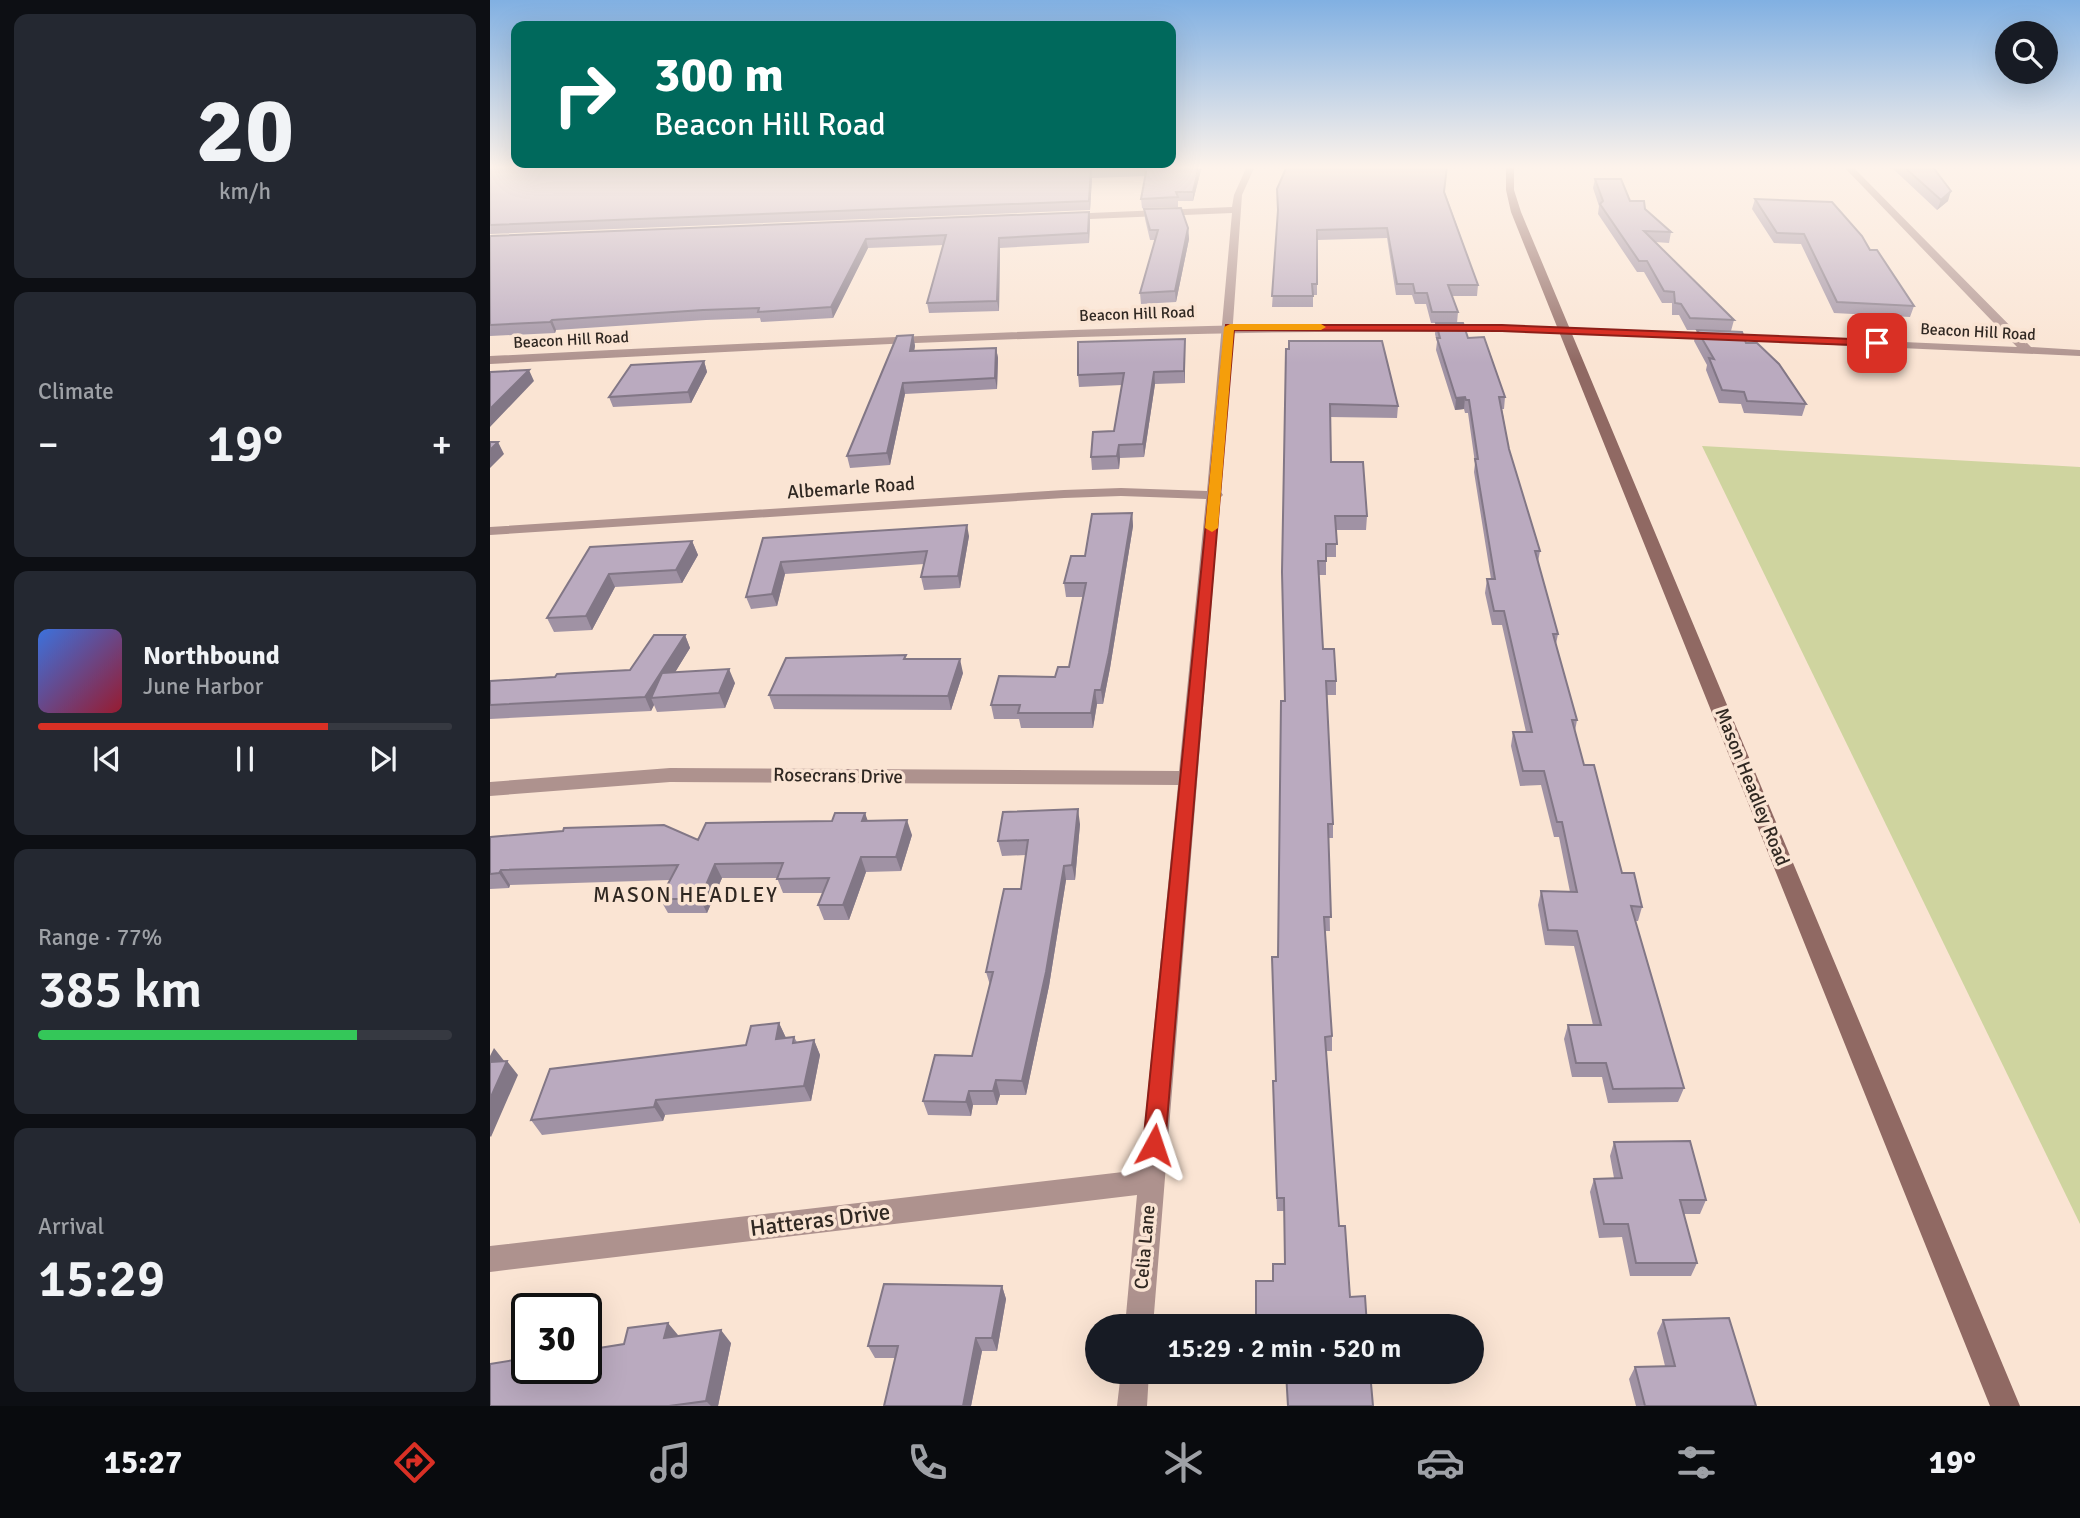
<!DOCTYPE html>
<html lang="en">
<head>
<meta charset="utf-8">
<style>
  body { margin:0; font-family:Signika,sans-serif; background:#242831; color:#f1f3f6; height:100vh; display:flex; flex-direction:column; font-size:26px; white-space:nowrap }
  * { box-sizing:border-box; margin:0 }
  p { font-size:23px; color:#9ea1a6 }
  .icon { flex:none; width:38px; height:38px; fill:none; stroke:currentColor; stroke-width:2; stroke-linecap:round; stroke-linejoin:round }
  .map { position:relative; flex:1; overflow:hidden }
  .panel { display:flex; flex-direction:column; gap:14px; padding:14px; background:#0d0f14; width:490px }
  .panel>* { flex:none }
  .guide { position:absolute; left:21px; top:21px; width:665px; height:147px; border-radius:14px; box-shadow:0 7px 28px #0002; background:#00695c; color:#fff; overflow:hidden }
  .buttons { position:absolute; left:1505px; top:21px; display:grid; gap:14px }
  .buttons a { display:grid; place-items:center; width:63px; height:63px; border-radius:50%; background:#171b24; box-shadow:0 7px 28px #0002; font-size:35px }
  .speed { position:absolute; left:21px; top:1293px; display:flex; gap:14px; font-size:35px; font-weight:700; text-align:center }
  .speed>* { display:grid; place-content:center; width:91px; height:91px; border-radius:50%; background:#171b24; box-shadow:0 7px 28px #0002; line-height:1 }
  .speed .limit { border:4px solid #111; border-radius:10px; background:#fff; color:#111 }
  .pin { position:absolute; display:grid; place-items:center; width:60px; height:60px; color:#fff; margin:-30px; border-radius:14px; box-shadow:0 4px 10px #0006 }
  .me { position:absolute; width:77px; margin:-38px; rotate:5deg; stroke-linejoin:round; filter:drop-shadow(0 0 5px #0008) }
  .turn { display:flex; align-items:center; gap:24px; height:147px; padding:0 28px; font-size:32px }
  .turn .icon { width:91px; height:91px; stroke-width:2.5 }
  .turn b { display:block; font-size:49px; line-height:60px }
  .big { font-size:52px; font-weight:600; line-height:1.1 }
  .panel .tile { flex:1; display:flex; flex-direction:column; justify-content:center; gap:10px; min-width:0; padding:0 24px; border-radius:14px; background:#242831 }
  .panel .dial { align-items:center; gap:0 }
  .dial b { font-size:91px; line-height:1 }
  .song { display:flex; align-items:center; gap:21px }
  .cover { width:84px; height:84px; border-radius:10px; background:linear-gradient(135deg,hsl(220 70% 55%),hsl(350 70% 35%)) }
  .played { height:7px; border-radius:4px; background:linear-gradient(90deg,#d93025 70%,#363941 70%) }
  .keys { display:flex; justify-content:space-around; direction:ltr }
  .heat { display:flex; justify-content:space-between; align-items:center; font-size:38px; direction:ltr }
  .charge { height:10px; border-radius:5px; background:linear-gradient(90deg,#34c759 77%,#363941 0) }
  .trip { position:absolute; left:595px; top:1314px; width:399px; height:70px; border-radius:35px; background:#171b24; box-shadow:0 7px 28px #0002; font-weight:600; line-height:70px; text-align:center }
  .tabs { display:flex; height:112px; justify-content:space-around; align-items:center; background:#090b0e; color:#9ea1a6 }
  .tabs .icon { width:49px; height:49px }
  .tabs .current { color:#d93025 }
  .tabs b { font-size:32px; color:#f1f3f6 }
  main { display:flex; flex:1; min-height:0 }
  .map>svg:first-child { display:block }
  .green { fill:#cfd49f }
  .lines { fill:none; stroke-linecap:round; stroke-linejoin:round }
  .minor { fill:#ae928e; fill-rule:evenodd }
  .tertiary { fill:#ae928e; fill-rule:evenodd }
  .secondary { fill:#906963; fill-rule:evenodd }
  .wall { fill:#a092a4 }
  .shaded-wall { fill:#827786 }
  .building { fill:#baaabf; stroke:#827786; stroke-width:2 }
  .route { fill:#d93025; stroke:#8d1f18; stroke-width:2 }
  .slow { fill:#f59e0b }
  .labels { text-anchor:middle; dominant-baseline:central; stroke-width:7; stroke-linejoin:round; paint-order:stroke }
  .far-street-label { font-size:16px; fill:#302822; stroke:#fae4d3 }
  .street-label { font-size:19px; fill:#302822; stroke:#fae4d3 }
  .neighbourhood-label { font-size:21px; letter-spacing:2px; fill:#302822; stroke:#fae4d3 }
  .near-street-label { font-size:23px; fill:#302822; stroke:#fae4d3 }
</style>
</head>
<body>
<main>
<section class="panel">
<div class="tile dial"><b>20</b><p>km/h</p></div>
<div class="tile"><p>Climate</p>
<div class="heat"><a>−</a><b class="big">19°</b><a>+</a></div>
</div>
<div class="tile">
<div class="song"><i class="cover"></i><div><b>Northbound</b><p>June Harbor</p></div></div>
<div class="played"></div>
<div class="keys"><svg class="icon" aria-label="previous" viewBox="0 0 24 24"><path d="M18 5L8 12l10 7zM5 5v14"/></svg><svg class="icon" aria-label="pause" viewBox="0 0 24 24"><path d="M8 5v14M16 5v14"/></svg><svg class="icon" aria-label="next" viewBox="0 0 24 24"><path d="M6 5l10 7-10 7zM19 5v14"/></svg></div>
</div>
<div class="tile"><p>Range · 77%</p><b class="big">385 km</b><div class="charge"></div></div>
<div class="tile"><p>Arrival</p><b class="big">15:29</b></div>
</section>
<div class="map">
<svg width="1590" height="1406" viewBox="0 0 1590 1406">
  <rect width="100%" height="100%" fill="#fae4d3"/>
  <path class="green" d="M1212,446l378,21v757z"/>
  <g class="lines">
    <path class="minor" d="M757,166h8l-13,29 -21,297 2,3 -3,3 -67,828h-28l12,-131 -647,77v-26l650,-76 38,-385 -508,-3 -180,14v-14l180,-14 509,3 27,-272 -85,-3 -57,2 -574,37v-8l574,-37 57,-2 86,3 25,-278 -166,7 -5,-3 5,-3 166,-7 2,-12z
      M1353,166h9l179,181 49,3v6l-515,-23 -6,-3 6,-3 452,20z
      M631,1372h28l-2,34h-30z"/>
    <path class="tertiary" d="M806,324l269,3 6,3 -6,3c-359,-7 -717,12 -1075,31v-8c269,-13 537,-27 806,-32z"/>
    <path class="secondary" d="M1016,166h8v24l7,22 499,1194h-30l-479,-1194 -5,-22z"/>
  </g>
  <path class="wall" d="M0,166h712l-9,35h-15v6l-36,1 -1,-9 5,-23 -54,2 -2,32 -600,24z
    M1400,166h42l16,35 -11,9z
    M1105,179l35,22 15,8 26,23 -2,11 -14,-1 79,78 -3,11 15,12 60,61 -4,12 -58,-3 -3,-9 -22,-1 -13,-33 1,-5 -13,-24 3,-11h-10l-8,-15h-7v-12h-10l-18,-31h-7l-39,-58 1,-8 -6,-18z
    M787,189l168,3 33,93 -1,11h-25l6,16 -1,11 11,15 37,59 -1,12h-2l7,40 31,102 -2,11 20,72 -2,10 21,76 -2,11 9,34 38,108 20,34 -4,14h-3l49,167 -6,14 -70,1 -6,-26h-30l-8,-38 4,-14h25l-19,-79 -29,-1 -7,-40 3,-14 29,1 -11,-55h-5l-13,-52 -21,1 -9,-40 2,-14h13l-24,-107h-10l-7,-32 2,-14h4l-17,-107 1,-9 -7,-50h-3l-1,-4 -9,1 -19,-60 1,-8 -2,-8 1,-11h-5l-5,-19h-11l-3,-9h-16l-9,-57 -70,2v55h-4v12h-41l6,-92z
    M1265,199l115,51 44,56 -4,11 -76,-4 -33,-69 -27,-1 -22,-34z
    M654,209l44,19 1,11 -13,63 -35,2 -1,-11 15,-53h-5l-5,-21z
    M599,212l1,9 -1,22 -89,5 -1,63 -70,2 -2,-10 17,-58 -76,3 -35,70 -72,4 -1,-4 -54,2 -150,10 -1,3 -65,3v-100z
    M423,335l2,11 -1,5 82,-3 2,10 -1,31 -92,5 -15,71 -40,3 -3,-12z
    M695,339v44l-30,1 -11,73 -24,1 -1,11 -27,1 -1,-13 23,-26 8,-46 -43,2 -1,-12z
    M796,349l112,57 -1,12 -67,-1 1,45 36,54 -1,14h-30v27h-10v18h-7l4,74 13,32v14h-10l7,129v14h-5l2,93h-5l7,105v15h-6l13,175 11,71 17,29 -94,-45 12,-17 -1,-53h-7l-4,-116 3,-14 9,-380z
    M214,361l3,11 -16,31 -78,4 -4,-10z
    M642,513l1,13 -23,142 -7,36h-6l-4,24h-72l-2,-9h-25l-3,-14 64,-28 14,-10 14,-70h-17l-2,-14 21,-27z
    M479,536l-9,52 -36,2 -3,-13 3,-13 -139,10 -8,32 -26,3 -5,-12 17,-59z
    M202,541l6,14 -16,28 -67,4 -23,43 -38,2 -7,-14 43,-71z
    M195,635l5,13 -15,24 60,11 -10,25 -68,4 -3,-7 -3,6 -161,8v-38l65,-4 75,-7z
    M417,659l56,14 -12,37 -177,-1 -5,-14z
    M375,813l2,8 45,14 -11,36 -35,1 -17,48h-25l-6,-15 5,-12h-40l-6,-15h-55l-15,35h-39l-8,-14 10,-19 -160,5 -1,3 -19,1v-52l208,3 134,-19z
    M590,824l-5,56h-9l-17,106 -23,109h-26l-3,10h-24l-2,11 -43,-1 -5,-14 49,-45 18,-71 -4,-13 35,-83 5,-34 -24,1 -4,-15z
    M289,1023l7,15 8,-1 3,5 17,-2 6,15 -9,46 -146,14 -2,6 -121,14 -11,-15 215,-75z
    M1124,1142l92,58 -6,14h-16l13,49 -6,13h-61l-8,-39 -23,1 -9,-46 4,-13 20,-1 -4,-22z
    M512,1286l4,13 -9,52h-15l-11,55h-87l11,-48h-20l-7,-12z
    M1173,1320l93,86h-120l-7,-27 6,-12 30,-1 -8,-33z
    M188,1335l53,8 -13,63h-228l37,-38z"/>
  <path class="shaded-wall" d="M709,166h3l-9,35v-9z
    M601,169l1,9 -2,32 -1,-9z
    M1461,191l-3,10 -11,9 4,-10z
    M599,212l1,9 -1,22 -1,-10z
    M698,228l1,11 -13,63 -1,-11z
    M509,238l1,10 -1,63 -2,-10z
    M376,239l2,9 -35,70 -2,-11z
    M62,320l4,10 -1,3 -5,-11z
    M423,335l2,11 -3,16 -2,-11z
    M695,339v44l-1,-12z
    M506,348l2,10 -1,31 -2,-11z
    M214,361l3,11 -16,31 -3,-11z
    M39,370l5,11 -44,46v-18z
    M664,372l1,12 -11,73 -1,-13z
    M413,383l2,11 -15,71 -3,-12z
    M975,397l-1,12 -9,1 1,-12z
    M8,442l6,12 -14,14v-18z
    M629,445l1,13 -1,11 -2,-13z
    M642,513l1,13 -23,142 -7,36 -2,-14z
    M477,525l2,11 -9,52 -2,-12z
    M202,541l6,14 -16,28 -6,-13z
    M291,562l4,12 -8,32 -5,-12z
    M119,574l6,13 -23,43 -6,-14z
    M195,635l5,13 -30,49 -9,1 3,7 -3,6 -6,-14z
    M470,659l3,14 -12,37 -3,-14z
    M239,669l6,14 -10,25 -6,-15z
    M605,690l2,14 -4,24 -2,-15z
    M588,809l2,15 -5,56 -3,-15z
    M375,813l5,14 -8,-6z
    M417,820l5,15 -11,36 -5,-14z
    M371,857l5,15 -17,48 -6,-15z
    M225,864l7,14 -15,35 -7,-14z
    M574,866l2,14 -17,106 -23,109 -4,-14z
    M11,870l9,15 -1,3 -10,-15z
    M289,1023l7,15 -3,16 -7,-15z
    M324,1040l6,15 -9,46 -7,-15z
    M4,1048l11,14 -15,4v-10z
    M17,1061l11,14 -27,62 -1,-1v-37z
    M506,1080l4,15 -3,10 -4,-14z
    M479,1091l4,14 -2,11 -5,-14z
    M166,1100l9,15 -2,6 -9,-14z
    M512,1286l4,13 -9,52 -5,-13z
    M178,1323l10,12 -4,15 -10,-12z
    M231,1330l10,13 -13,63h-7l-5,-5z
    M486,1338l6,13 -11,55h-8z"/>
  <path class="building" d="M0,166h709l-6,26h-17l2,5 -37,2 6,-32 -56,2 -2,32 -599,24z
    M797,166h160l-3,26 34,93h-30l10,27h-26l-5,-19h-12l-2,-9h-16l-10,-56 -70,2v54h-5l1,12h-41l6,-86 -1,-21z
    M1413,166h29l19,25 -10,9z
    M1105,179h26l9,22h14l1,8 26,23 -27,-1 90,89 -44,-2 -9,-14 -6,-1 -1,-11 -10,-1 -17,-30h-8l-39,-57 3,-3z
    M1265,199l77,3 30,34 8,14h7l37,56 -77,-4 -33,-68 -27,-1z
    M691,208l7,20 -13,63 -35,2 18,-63h-8l-6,-21z
    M599,212l-1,21 -89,5 -2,63 -70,2 19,-68 -80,4 -35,68 -73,5 1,-4 -56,2 -151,10 -2,2 -60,3v-89z
    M946,323h27l5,15 16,-1 21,60h-6l10,52 31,102h-5l23,83h-5l24,86h-5l12,45h10l28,108h12l8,34 -11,-1 53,182 -71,1 -7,-26h-30l-8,-38h33l-24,-94 -29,-1 -7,-39 36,1 -15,-70h-5l-13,-51h-21l-10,-39h19l-28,-121h-10l-7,-32h8l-20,-120h3l-9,-59h-3l-1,-3 -9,1 -19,-60h3z
    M1207,330l45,2 4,11h11l22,21 27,40 -59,-3 -3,-9 -22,-2 -13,-32 5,1z
    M423,335l-3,16 86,-3 -1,30 -92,5 -16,70 -40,3 50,-120z
    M695,339l-1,32 -30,1 -11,72 -24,1 -2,11 -26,1 2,-25 21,-1 10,-58 -46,2v-33z
    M799,341h93l16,65 -68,-2 1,58h32l4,54h-32l2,28h-11v17h-8l5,88h11l2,32h-10l7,143h-5l3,93h-7l8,119 -7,1 14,189h6l5,71 15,-1 2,30h-111v-45h17v-17h12l-1,-66h-7l-4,-117h3l-4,-124h6l3,-256h4l-3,-129 4,-223h3z
    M214,361l-16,31 -79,5 22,-32z
    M39,370l-39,39v-37z
    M0,442h8l-8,8z
    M642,513l-23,140 -8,37h-6l-4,23h-73l2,-8h-29l8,-29 56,1 3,-10h11l17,-84h-22l7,-27h14l7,-42z
    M477,525l-9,51 -37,1 6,-26 -146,11 -9,32 -26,3 17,-59z
    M202,541l-16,29 -67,4 -23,42 -39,2 43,-71z
    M164,635h31l-40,62 -155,8v-24l65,-4 2,-3 73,-4z
    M416,655l-2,4h56l-12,37 -179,-1 17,-37z
    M239,669l-10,24 -68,5 11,-25z
    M588,809l-6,56 -8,1 -18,106 -24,109 -26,-1 -3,11h-24l-3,11 -43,-1 12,-46 37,1 21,-84h-7l18,-83h17l7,-49 -30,1 5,-29z
    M345,813h30l-3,8 45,-1 -11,37h-35l-18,48h-25l11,-27 -52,1 6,-16 -68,1 -15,35h-40l18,-34 -177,5 -2,3 -9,1v-37l73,-6 1,-3 100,-3 34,15 8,-17 126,-2z
    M289,1023l-3,16 18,-2 -1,6 21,-3 -10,46 -148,14 -2,7 -123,13 19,-51 196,-24 5,-19z
    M17,1061l-17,38v-37z
    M1200,1141l16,59h-26l17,63h-61l-8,-39h-24l-10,-45 28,-1 -8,-36z
    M394,1284l118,2 -10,52h-16l-13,68h-79l14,-60h-30z
    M1239,1318l27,88h-111l-10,-39 40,-1 -12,-46z
    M178,1323l-4,15 57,-8 -15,71 -37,5h-179v-42l37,-6v10h59v-18l38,-6 4,-16z
    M796,1372h84l3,34h-85z"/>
  <linearGradient id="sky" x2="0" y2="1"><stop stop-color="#81b0e2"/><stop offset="0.46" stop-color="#fdf3eb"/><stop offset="1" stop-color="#fdf3eb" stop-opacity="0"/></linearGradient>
  <rect width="1590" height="363" fill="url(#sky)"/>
  <path class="route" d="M736,325h276l375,15 5,3 -5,3 -375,-15 -268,-1 -69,815 -3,7 -8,3 -8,-3 -3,-7z"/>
  <path class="slow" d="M740,324h91l5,3 -5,3h-87l-16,198 -6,4 -7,-4 19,-201z"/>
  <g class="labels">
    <g class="far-street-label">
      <text transform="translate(647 314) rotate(-2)">Beacon Hill Road</text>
      <text transform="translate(1488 332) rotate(3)">Beacon Hill Road</text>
      <text transform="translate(81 340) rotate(-3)">Beacon Hill Road</text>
    </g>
    <g class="street-label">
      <text transform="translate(361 488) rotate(-4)">Albemarle Road</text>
      <text transform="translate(348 776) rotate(1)">Rosecrans Drive</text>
      <text transform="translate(1262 787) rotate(68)">Mason Headley Road</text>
      <text transform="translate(655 1247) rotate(-85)">Celia Lane</text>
    </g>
    <g class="neighbourhood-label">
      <text x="196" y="895">MASON HEADLEY</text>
    </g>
    <g class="near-street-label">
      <text transform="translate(330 1220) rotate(-7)">Hatteras Drive</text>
    </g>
  </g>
</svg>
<div class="buttons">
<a><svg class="icon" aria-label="search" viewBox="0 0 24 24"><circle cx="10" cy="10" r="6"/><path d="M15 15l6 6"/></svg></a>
</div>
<div class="speed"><div class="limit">30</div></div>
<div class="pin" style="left:1387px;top:343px;background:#d93025"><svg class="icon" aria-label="arrive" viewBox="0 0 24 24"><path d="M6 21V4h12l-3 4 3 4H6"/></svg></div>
<svg class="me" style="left:664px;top:1145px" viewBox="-20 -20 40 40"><path d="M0-17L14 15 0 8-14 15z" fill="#d93025" stroke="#fff" stroke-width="4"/></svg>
<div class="trip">15:29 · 2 min · 520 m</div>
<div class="guide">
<div class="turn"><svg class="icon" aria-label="right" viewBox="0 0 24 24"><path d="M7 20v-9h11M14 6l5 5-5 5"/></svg><div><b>300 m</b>Beacon Hill Road</div></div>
</div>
</div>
</main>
<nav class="tabs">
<b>15:27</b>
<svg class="icon current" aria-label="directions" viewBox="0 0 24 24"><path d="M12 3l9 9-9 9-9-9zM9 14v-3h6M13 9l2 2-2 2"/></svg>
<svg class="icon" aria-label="music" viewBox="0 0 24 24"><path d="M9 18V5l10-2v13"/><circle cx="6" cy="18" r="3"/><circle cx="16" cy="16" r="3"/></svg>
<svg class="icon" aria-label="phone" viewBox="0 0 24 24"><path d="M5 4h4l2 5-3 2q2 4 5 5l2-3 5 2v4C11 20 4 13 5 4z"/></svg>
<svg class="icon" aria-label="climate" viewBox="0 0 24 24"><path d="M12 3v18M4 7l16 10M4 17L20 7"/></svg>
<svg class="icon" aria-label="car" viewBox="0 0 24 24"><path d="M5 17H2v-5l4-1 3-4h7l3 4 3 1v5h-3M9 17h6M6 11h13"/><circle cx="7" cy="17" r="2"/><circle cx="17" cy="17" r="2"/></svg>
<svg class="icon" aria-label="filters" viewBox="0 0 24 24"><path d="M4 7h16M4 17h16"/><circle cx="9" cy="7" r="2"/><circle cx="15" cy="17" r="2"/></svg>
<b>19°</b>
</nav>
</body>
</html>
